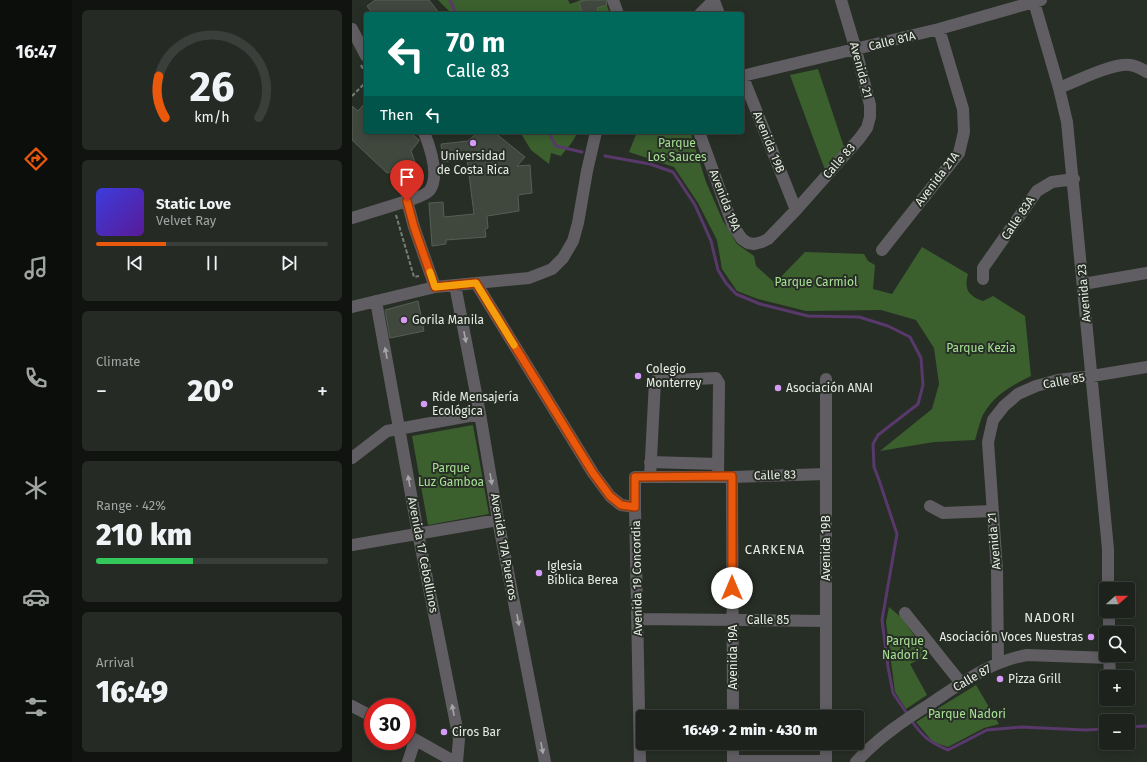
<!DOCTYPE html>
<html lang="en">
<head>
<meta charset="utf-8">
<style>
  body { margin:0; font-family:"Fira Sans",sans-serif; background:#252a25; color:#f1f3f6; height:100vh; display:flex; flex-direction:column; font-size:15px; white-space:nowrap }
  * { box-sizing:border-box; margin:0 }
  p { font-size:13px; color:#a0a4a3 }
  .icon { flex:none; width:22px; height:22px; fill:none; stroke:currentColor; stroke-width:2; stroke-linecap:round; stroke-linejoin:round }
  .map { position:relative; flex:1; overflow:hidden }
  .side { display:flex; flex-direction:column; gap:10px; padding:10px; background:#10130f; width:280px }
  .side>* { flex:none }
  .hud { position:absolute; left:12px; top:12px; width:380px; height:122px; border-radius:4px; box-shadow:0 2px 10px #0003,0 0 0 1px #3b3f3b; background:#00695c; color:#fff; overflow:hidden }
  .needle { width:26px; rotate:70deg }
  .tools { position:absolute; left:747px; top:582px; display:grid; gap:8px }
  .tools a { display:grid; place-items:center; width:36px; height:36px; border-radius:4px; background:#1d221c; box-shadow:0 2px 10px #0003,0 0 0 1px #3b3f3b; font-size:20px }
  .speed { position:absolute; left:12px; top:698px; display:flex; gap:8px; font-size:20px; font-weight:700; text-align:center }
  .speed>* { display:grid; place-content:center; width:52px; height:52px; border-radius:50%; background:#1d221c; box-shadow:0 2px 10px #0003,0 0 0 1px #3b3f3b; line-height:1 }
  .speed .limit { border:6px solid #d22; background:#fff; color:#111 }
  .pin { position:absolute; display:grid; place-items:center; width:34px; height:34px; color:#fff; margin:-41px -17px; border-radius:50% 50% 50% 0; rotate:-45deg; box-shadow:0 0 4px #0007 }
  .pin .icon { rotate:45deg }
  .me { position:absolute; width:44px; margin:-22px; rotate:0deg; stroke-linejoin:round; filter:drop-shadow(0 0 3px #0008) }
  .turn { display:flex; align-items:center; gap:14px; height:84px; padding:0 16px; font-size:18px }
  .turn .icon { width:52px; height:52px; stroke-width:2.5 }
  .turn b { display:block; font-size:28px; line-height:34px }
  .then { display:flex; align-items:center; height:38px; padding:0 16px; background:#0003; gap:8px; font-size:15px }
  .big { font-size:30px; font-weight:800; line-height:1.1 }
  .side .tile { flex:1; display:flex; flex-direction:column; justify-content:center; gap:6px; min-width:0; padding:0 14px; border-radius:6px; background:#252a25 }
  .side .dial { align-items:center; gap:0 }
  .dial svg { height:104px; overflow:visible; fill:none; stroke:#3b3f3b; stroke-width:7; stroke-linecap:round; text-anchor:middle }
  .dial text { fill:#f1f3f6; stroke:none }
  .song { display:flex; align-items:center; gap:12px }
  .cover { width:48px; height:48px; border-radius:6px; background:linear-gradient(135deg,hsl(240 70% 55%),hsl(270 70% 35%)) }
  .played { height:4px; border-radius:2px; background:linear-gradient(90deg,#ea580c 30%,#3b3f3b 30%) }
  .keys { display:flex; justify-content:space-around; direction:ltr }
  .heat { display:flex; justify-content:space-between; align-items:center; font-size:22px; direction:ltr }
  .charge { height:6px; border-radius:3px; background:linear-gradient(90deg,#34c759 42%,#3b3f3b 0) }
  .trip { position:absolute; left:284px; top:710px; width:228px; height:40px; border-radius:4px; background:#1d221c; box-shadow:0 2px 10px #0003,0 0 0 1px #3b3f3b; font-weight:800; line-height:40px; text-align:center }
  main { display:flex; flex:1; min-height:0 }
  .dock { display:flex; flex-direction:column; width:72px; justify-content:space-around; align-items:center; background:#0c0e0b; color:#a0a4a3 }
  .dock .icon { width:28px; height:28px }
  .dock .active { color:#ea580c }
  .dock b { font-size:18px; color:#f1f3f6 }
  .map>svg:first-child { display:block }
  .green { fill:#3b602e }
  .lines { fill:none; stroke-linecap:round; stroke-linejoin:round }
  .stream { stroke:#59396b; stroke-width:3 }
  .building { fill:#40483e; stroke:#565f53 }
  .path { stroke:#787e76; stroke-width:2; stroke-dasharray:4 2; stroke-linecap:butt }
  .minor { stroke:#615e63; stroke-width:12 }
  .oneway { fill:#a4a6a4 }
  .route-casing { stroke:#983908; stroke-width:10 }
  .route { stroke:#ea580c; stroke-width:7 }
  .slow { stroke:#f59e0b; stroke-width:7 }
  .poi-dot { fill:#d69bf9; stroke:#272e25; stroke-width:1.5 }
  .labels { text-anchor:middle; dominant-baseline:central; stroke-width:4; stroke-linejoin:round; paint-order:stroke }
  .street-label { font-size:12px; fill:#e8ede6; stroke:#272e25 }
  .park-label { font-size:12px; fill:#a6e093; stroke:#272e25 }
  .poi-label { font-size:12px; fill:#e8ede6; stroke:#272e25; text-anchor:start }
  .neighbourhood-label { font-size:13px; letter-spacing:1px; fill:#e8ede6; stroke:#272e25 }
</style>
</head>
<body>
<main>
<nav class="dock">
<b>16:47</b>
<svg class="icon active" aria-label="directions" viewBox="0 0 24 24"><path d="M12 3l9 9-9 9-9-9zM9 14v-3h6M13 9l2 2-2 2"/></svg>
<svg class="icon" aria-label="music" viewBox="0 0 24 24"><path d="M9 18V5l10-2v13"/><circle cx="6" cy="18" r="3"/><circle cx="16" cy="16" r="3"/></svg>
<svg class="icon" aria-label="phone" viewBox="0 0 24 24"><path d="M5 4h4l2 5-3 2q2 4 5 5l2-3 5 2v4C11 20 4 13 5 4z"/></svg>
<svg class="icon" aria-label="climate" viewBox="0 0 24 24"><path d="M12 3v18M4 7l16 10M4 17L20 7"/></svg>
<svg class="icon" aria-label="car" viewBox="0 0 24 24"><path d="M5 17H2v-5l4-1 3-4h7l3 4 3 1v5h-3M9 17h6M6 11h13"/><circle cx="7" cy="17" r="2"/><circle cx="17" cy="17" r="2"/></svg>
<svg class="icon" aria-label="filters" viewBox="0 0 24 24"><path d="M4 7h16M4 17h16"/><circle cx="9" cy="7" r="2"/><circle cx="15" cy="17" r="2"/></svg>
</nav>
<section class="side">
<div class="tile dial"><svg viewBox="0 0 100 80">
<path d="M14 69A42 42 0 1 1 86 69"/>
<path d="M14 69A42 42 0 0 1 9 37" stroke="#ea580c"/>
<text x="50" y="56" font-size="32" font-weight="700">26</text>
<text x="50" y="72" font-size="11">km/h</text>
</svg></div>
<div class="tile">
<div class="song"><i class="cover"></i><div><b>Static Love</b><p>Velvet Ray</p></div></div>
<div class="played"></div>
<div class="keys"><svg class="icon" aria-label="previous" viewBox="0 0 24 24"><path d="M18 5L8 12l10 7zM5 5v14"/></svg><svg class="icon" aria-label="pause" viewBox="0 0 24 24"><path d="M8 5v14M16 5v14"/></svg><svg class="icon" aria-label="next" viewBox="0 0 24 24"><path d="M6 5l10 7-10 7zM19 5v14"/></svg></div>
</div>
<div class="tile"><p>Climate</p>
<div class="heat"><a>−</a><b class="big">20°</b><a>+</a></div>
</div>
<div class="tile"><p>Range · 42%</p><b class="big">210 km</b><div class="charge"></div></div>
<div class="tile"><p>Arrival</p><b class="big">16:49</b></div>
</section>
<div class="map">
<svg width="795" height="762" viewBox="0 0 795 762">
  <rect width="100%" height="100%" fill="#272e25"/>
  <path class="green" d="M86,0h130l2,4 11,-4h24l5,14h-158z
    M466,69l26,78 -19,23 -35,-95z
    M168,132h57c-2,9 -11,17 -16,24l-10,-3 -2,11 -18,-14z
    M285,132h54l1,6 14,44 17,39 14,23 17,12 2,10 19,17 30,-31 59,2 4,7 7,4 -2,24 19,5 30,-47 46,27c-4,15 0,22 15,27l10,-5 32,20 6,60c-18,9 -36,18 -47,37 -4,7 -6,18 -9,27l-41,2 -54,9 52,-42 7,-25 -5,-36 -18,-28 -35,-10 -75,1 -48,-12 -21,-8 -15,-22 -5,-29 -19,-37 -24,-36 -45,-15z
    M121,425l16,89 -61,11 -16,-89z
    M537,607l13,11 26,37 -18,9 17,31 -21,14 -11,-17 -9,-70z
    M624,685l23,39 -15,4 -36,19 -15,-5 -17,-20z"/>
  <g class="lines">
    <path class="stream" d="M98,0l6,14
      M196,132l8,14 26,6
      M253,156l45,8 23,8 22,33 16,36 7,29 8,13 10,11 24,10 48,12 51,1 29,9 22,11 11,21 2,27 -5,19 -40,31 -5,9 1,23 5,13 18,54 -15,86 6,47 5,26 15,22
      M559,720c12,17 18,22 37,30l39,-20 34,-3 64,3 21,-1
      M776,727l19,-1"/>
  </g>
  <path class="building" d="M23,0h54l11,14h-67l-6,-8z
    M234,0h20l1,5 -10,3 2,6h-17l-3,-12z
    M14,102v30h44l9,8v1l-8,10 4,11 -5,1 5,14 -8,3 -5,-12 -15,5 -35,-33v-34l6,5z
    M126,132h16l31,25 -8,9 13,-1 2,28 -14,2 1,16 -32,5 1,12 -3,1 1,8 -40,3v4l-14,2 -3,-43 14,-1 1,15 30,-3 -7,-55 -24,3 -2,-18 27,-3z
    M66,301l6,30 -34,7 -5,-28z"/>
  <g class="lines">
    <path class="path" d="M9,65l5,10
      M0,96l13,-13 1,2
      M44,215l18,62 5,-1"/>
    <path class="minor" d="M261,0l5,14
      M362,1l5,13
      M682,2l25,86 8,34 41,427v40
      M348,14l14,-14
      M0,29l14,27
      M390,75l54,135
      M390,76l197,-47 102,-29
      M707,88c18,-7 53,-25 71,-23 6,1 12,4 17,7
      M72,132c6,15 16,43 6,58 -5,6 -15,8 -23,11l7,26 21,60
      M347,132l34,94 9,13 6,4 6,1 8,-2 6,-3 28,-29 63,-71 8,-11 3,-11v-12l-14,-55 -15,-50
      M0,218l55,-17
      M530,250l77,-97 5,-21 -1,-23 -24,-80
      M631,279v-11l54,-77 15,-9 22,-3
      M124,283l117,190 17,23 11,9 14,2 5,255
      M731,284l64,-11
      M103,285l25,129 18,106 47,242
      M24,301l42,232 41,206 -2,23
      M0,307l83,-20 94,-9 23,-9 11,-11 10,-17 5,-18 9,-52 9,-39
      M0,458l35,-27 93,-17
      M298,462l68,2
      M298,477l5,-96 61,-3 3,5 -1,93
      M380,477l1,240
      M578,506l13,7 49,-2
      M283,507v-30h97l94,-3
      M0,545l146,-25
      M757,611v22
      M553,613l56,70
      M286,619l188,2
      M757,655l1,21
      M646,663l-1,-93 -9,-128 5,-22 11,-14 14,-12 18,-8 22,-6 34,-4 55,-9
      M0,706l21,11
      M474,717v-338
      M55,735l48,27
      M381,743v19
      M381,761h93v-18
      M56,762l7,-22
      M504,762c22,-24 47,-41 74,-58 30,-20 61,-43 97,-49l83,3"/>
  </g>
  <defs><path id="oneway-solid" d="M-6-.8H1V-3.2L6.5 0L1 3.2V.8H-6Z"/></defs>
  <g class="oneway">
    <use href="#oneway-solid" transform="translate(113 337) rotate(79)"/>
    <use href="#oneway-solid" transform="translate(34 353) rotate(-101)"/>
    <use href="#oneway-solid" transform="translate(139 479) rotate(80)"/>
    <use href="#oneway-solid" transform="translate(57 481) rotate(-100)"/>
    <use href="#oneway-solid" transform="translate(166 620) rotate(79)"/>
    <use href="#oneway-solid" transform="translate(101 710) rotate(-101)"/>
    <use href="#oneway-solid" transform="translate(190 748) rotate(79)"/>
  </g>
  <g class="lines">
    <defs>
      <path id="route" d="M55,201l7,26 21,60 41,-4 117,190 17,23 11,9 14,2v-30l97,-1v112"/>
    </defs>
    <use href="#route" class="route-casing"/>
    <use href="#route" class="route"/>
    <path class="slow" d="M78,272l5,15 41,-4 38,62"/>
  </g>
  <g class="poi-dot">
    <circle cx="121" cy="143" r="4"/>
    <circle cx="52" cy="320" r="4"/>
    <circle cx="286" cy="376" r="4"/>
    <circle cx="426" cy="388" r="4"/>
    <circle cx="72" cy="404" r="4"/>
    <circle cx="187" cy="573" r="4"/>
    <circle cx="739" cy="637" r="4"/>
    <circle cx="648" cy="679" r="4"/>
    <circle cx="92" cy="732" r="4"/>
  </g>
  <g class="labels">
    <g class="street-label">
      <text transform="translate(540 41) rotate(-14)">Calle 81A</text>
      <text transform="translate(509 70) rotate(75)">Avenida 21</text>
      <text transform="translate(417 142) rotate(68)">Avenida 19B</text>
      <text transform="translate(487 161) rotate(-49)">Calle 83</text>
      <text transform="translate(585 179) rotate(-53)">Avenida 21A</text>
      <text transform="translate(373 200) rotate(68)">Avenida 19A</text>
      <text transform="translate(666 218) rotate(-56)">Calle 83A</text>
      <text transform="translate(732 293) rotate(-95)">Avenida 23</text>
      <text transform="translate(712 381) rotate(-10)">Calle 85</text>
      <text transform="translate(423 475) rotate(-2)">Calle 83</text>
      <text transform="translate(642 541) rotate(-95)">Avenida 21</text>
      <text transform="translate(152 547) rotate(80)">Avenida 17A Puerros</text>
      <text transform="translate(474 548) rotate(-90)">Avenida 19B</text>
      <text transform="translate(71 555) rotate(79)">Avenida 17 Cebollinos</text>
      <text transform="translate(285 578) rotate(-91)">Avenida 19 Concordia</text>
      <text x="416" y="620">Calle 85</text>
      <text transform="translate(381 657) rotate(-90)">Avenida 19A</text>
      <text transform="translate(620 678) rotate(-30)">Calle 87</text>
    </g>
    <g class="park-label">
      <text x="325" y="143">Parque<tspan x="325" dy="14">Los Sauces</tspan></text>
      <text x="464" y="282">Parque Carmiol</text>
      <text x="629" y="348">Parque Kezia</text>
      <text x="99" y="468">Parque<tspan x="99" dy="14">Luz Gamboa</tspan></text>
      <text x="553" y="641">Parque<tspan x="553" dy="14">Nadori 2</tspan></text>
      <text x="615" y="714">Parque Nadori</text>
    </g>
    <g class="poi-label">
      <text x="121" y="156" text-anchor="middle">Universidad<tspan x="121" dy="14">de Costa Rica</tspan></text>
      <text x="60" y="320">Gorila Manila</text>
      <text x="294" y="369">Colegio<tspan x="294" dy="14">Monterrey</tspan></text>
      <text x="434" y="388">Asociación ANAI</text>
      <text x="80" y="397">Ride Mensajería<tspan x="80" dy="14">Ecológica</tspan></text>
      <text x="195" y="566">Iglesia<tspan x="195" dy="14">Bíblica Berea</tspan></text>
      <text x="731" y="637" text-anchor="end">Asociación Voces Nuestras</text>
      <text x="656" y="679">Pizza Grill</text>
      <text x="100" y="732">Ciros Bar</text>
    </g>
    <g class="neighbourhood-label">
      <text x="423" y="549">CARKENA</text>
      <text x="698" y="617">NADORI</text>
    </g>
  </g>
</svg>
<div class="tools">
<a><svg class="needle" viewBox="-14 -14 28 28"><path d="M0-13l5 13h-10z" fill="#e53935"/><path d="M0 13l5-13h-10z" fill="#a0a4a3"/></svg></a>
<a><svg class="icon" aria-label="search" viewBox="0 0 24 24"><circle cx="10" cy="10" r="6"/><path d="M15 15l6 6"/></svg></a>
<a>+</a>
<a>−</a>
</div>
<div class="speed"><div class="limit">30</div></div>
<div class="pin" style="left:55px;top:201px;background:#d93025"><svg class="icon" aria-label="arrive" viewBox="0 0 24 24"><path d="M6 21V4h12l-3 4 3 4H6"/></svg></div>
<svg class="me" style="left:380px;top:588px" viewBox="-20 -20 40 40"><circle r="19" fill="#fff"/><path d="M0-13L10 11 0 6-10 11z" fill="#ea580c"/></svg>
<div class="trip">16:49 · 2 min · 430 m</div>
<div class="hud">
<div class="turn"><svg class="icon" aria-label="left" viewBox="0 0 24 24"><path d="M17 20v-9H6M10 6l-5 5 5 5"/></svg><div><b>70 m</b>Calle 83</div></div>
<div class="then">Then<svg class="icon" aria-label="left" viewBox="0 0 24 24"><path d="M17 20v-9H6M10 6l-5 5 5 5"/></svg></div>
</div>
</div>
</main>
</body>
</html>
